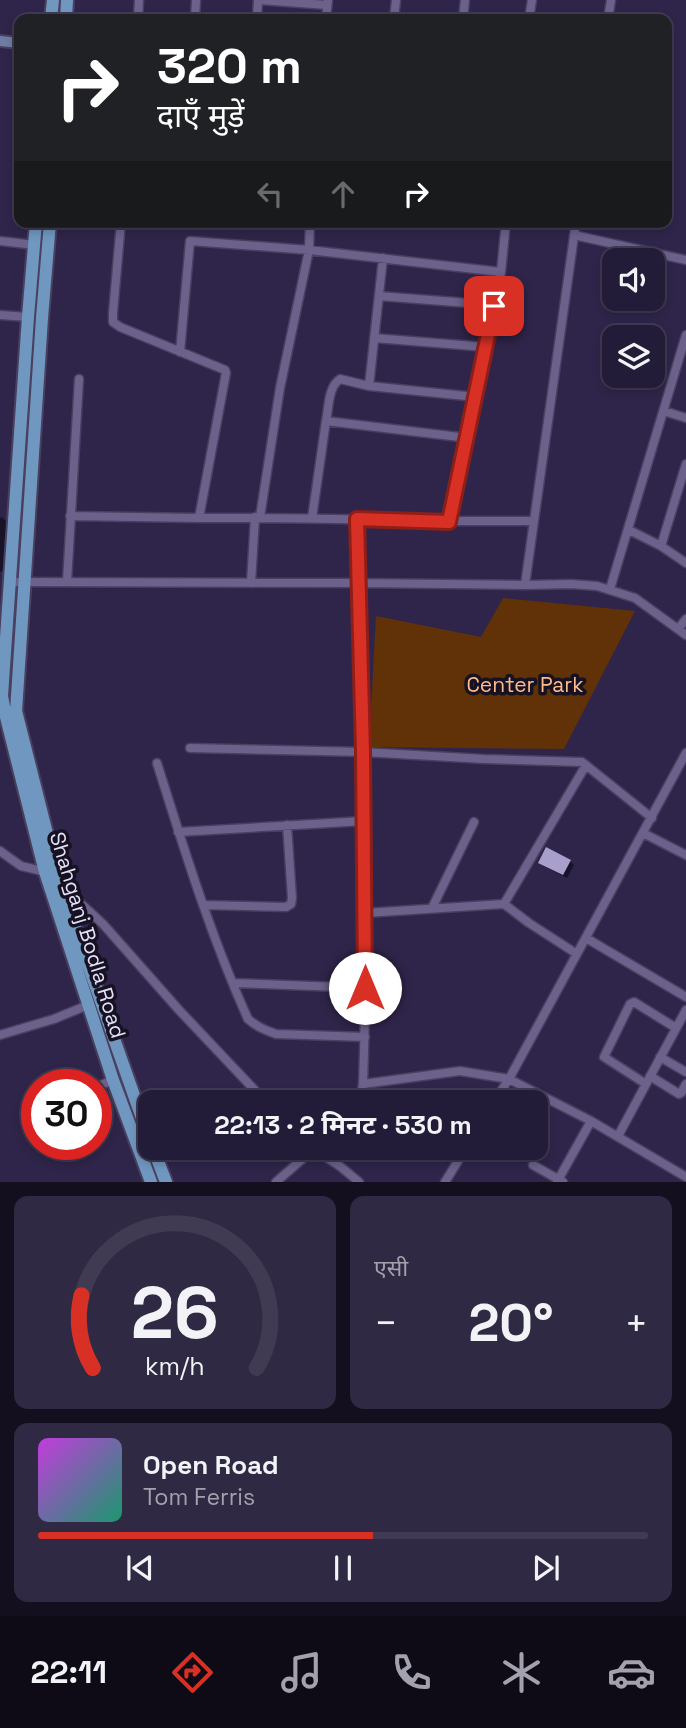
<!DOCTYPE html>
<html lang="hi">
<head>
<meta charset="utf-8">
<style>
  body { margin:0; font-family:"Space Grotesk","Noto Sans Devanagari",sans-serif; background:#2f2943; color:#f1f3f6; height:100vh; display:flex; flex-direction:column; font-size:26px; white-space:nowrap }
  * { box-sizing:border-box; margin:0 }
  p { font-size:23px; color:#a3a1ae }
  .icon { flex:none; width:38px; height:38px; fill:none; stroke:currentColor; stroke-width:2; stroke-linecap:round; stroke-linejoin:round }
  .map { position:relative; height:1182px; overflow:hidden }
  .panel { display:flex; flex-direction:column; gap:14px; padding:14px; background:#130f1f; flex:1 }
  .panel>* { flex:none }
  .hud { position:absolute; left:14px; top:14px; width:658px; height:214px; border-radius:14px; box-shadow:0 4px 10px #0003,0 0 0 2px #403a53; background:#202124; color:#fff; overflow:hidden }
  .buttons { position:absolute; left:602px; top:248px; display:grid; gap:14px }
  .buttons a { display:grid; place-items:center; width:63px; height:63px; border-radius:14px; background:#231c38; box-shadow:0 4px 10px #0003,0 0 0 2px #403a53; font-size:35px }
  .speed { position:absolute; left:21px; top:1069px; display:flex; gap:14px; font-size:35px; font-weight:700; text-align:center }
  .speed>* { display:grid; place-content:center; width:91px; height:91px; border-radius:50%; background:#231c38; box-shadow:0 4px 10px #0003,0 0 0 2px #403a53; line-height:1 }
  .speed .limit { border:10px solid #d22; background:#fff; color:#111 }
  .pin { position:absolute; display:grid; place-items:center; width:60px; height:60px; color:#fff; margin:-30px; border-radius:14px; box-shadow:0 4px 10px #0006 }
  .me { position:absolute; width:77px; margin:-38px; rotate:0deg; stroke-linejoin:round; filter:drop-shadow(0 0 5px #0008) }
  .turn { display:flex; align-items:center; gap:24px; height:147px; padding:0 28px; font-size:32px }
  .turn .icon { width:91px; height:91px; stroke-width:2.5 }
  .turn b { display:block; font-size:49px; line-height:60px }
  .lanes { display:flex; align-items:center; height:66px; padding:0 28px; background:#0003; justify-content:center; gap:35px; direction:ltr }
  .lanes .off { opacity:.35 }
  .big { font-size:52px; font-weight:700; line-height:1.1 }
  .panel .tile { flex:1; display:flex; flex-direction:column; justify-content:center; gap:10px; min-width:0; padding:0 24px; border-radius:14px; background:#2f2943 }
  .panel .dial { align-items:center; gap:0 }
  .dial svg { height:182px; overflow:visible; fill:none; stroke:#403a53; stroke-width:7; stroke-linecap:round; text-anchor:middle }
  .dial text { fill:#f1f3f6; stroke:none }
  .song { display:flex; align-items:center; gap:21px }
  .cover { width:84px; height:84px; border-radius:10px; background:linear-gradient(135deg,hsl(290 70% 55%),hsl(160 70% 35%)) }
  .played { height:7px; border-radius:4px; background:linear-gradient(90deg,#d93025 55%,#403a53 55%) }
  .keys { display:flex; justify-content:space-around; direction:ltr }
  .heat { display:flex; justify-content:space-between; align-items:center; font-size:38px; direction:ltr }
  .panel .tiles { flex:1; display:grid; gap:14px; grid-template-columns:1fr 1fr }
  .tile:last-child { grid-column:span 2 }
  .trip { position:absolute; left:138px; top:1090px; width:410px; height:70px; border-radius:14px; background:#231c38; box-shadow:0 4px 10px #0003,0 0 0 2px #403a53; font-weight:700; line-height:70px; text-align:center }
  .menu { display:flex; height:112px; justify-content:space-around; align-items:center; background:#0e0b16; color:#a3a1ae }
  .menu .icon { width:49px; height:49px }
  .menu .current { color:#d93025 }
  .menu b { font-size:32px; color:#f1f3f6 }
  .map>svg:first-child { display:block }
  .green { fill:#613108 }
  .shadow { fill:#0007 }
  .building { fill:#a99fcc }
  .lines { fill:none; stroke-linecap:round; stroke-linejoin:round }
  .street-casing { stroke:#493f5f; stroke-width:11 }
  .secondary-casing { stroke:#493f5f; stroke-width:14 }
  .primary-casing { stroke:#493f5f; stroke-width:16 }
  .street { stroke:#6b618b; stroke-width:8 }
  .secondary { stroke:#6e7ca5; stroke-width:10 }
  .primary { stroke:#7097c0; stroke-width:12 }
  .route-casing { stroke:#8d1f18; stroke-width:18 }
  .route { stroke:#d93025; stroke-width:12 }
  .labels { text-anchor:middle; dominant-baseline:central; stroke-width:7; stroke-linejoin:round; paint-order:stroke }
  .park-label { font-size:21px; fill:#fdba8c; stroke:#161222 }
  .street-label { font-size:21px; fill:#e5e0f9; stroke:#161222 }
</style>
</head>
<body>
<div class="map">
<svg width="686" height="1182" viewBox="0 0 686 1182">
  <rect width="100%" height="100%" fill="#2f254a"/>
  <path class="green" d="M503,598l132,13 -71,138 -195,-2 7,-131 105,21z"/>
  <path class="shadow" d="M2,517l5,5v47l-7,3v-54z
    M570,861l4,4 -7,13 -23,-12 -4,-4z"/>
  <path class="building" d="M546,847l25,13 -8,15 -25,-12z"/>
  <g class="lines">
    <defs>
      <path id="street" d="M260,0l67,5
        M138,19l1,-19
        M195,19l1,-19
        M257,19l1,-19
        M326,19l2,-19
        M394,19l2,-19
        M463,19l2,-19
        M529,19l3,-19
        M608,19l3,-19
        M564,222l12,1
        M574,235l112,25
        M0,241l35,4
        M383,258l-14,128 107,11
        M379,296l115,9
        M0,315l28,2
        M374,338l112,9
        M180,352l10,-111 119,9 192,22
        M664,411l22,7
        M326,421c3,-14 2,-34 14,-42l29,7
        M70,516l129,2 27,-145 -1,-3 -105,-43 -7,-5v-9l8,-91
        M260,517l20,-129 29,-138 1,-28
        M199,518c111,-1 223,4 335,3
        M312,518l14,-97 142,17
        M449,522l52,-250 5,-50
        M629,530l32,16 25,17
        M661,546l25,-82
        M10,582l348,1 167,2 46,-1 26,2 38,12 51,37
        M67,582l12,-203
        M251,583l4,-66
        M525,585l51,-363
        M610,589l76,-254
        M678,629l8,-10
        M190,748l173,4 121,7 98,3 70,56
        M157,763c27,86 54,174 91,256 9,8 17,11 28,15l89,3
        M178,832l186,-11
        M643,833l43,22
        M0,851l21,15 25,6
        M63,887l40,37 76,86 87,92
        M504,904l82,-139
        M203,905l83,2 5,-3 1,-6 -5,-73
        M432,908l42,-86
        M365,913l139,-9 25,19 48,31
        M586,938l100,59
        M233,983l132,5
        M0,1035l54,-16 34,-14
        M660,1057l26,15
        M650,1076l29,18 2,-1 5,-9
        M363,1084l97,-13 49,8 82,42 95,56
        M646,1084l-42,-27 26,-53 4,-2 42,26
        M96,1087l17,-7
        M356,1102l6,-12 1,-6c7,-188 -4,-377 -6,-565
        M494,1102l15,-23 177,-326
        M35,1114l2,-1
        M618,1136l68,-126
        M312,1148l29,19 18,15
        M533,1165l30,17
        M276,1182l39,-34
        M445,1182l21,-34
        M557,1182l34,-61"/>
      <path id="secondary" d="M0,41l19,2"/>
      <path id="primary" d="M51,19l2,-19
        M66,19l1,-19
        M36,222l-8,95 -26,379 4,21 39,155 68,208 38,102
        M50,222l-8,96 -26,393 44,174 90,256
        M153,1148l13,34"/>
    </defs>
    <use href="#street" class="street-casing"/>
    <use href="#secondary" class="secondary-casing"/>
    <use href="#primary" class="primary-casing"/>
    <use href="#street" class="street"/>
    <use href="#secondary" class="secondary"/>
    <use href="#primary" class="primary"/>
  </g>
  <g class="lines">
    <defs>
      <path id="route" d="M365,988l-2,-236 -6,-233 92,3 45,-216"/>
    </defs>
    <use href="#route" class="route-casing"/>
    <use href="#route" class="route"/>
  </g>
  <g class="labels">
    <g class="park-label">
      <text x="525" y="684">Center Park</text>
    </g>
    <g class="street-label">
      <text transform="translate(88 935) rotate(73)">Shahganj Bodla Road</text>
    </g>
  </g>
</svg>
<div class="buttons">
<a><svg class="icon" aria-label="sound" viewBox="0 0 24 24"><path d="M4 9h4l5-4v14l-5-4H4zM17 9q2 3 0 6"/></svg></a>
<a><svg class="icon" aria-label="layers" viewBox="0 0 24 24"><path d="M12 4l9 5-9 5-9-5zM3 14l9 5 9-5"/></svg></a>
</div>
<div class="speed"><div class="limit">30</div></div>
<div class="pin" style="left:494px;top:306px;background:#d93025"><svg class="icon" aria-label="arrive" viewBox="0 0 24 24"><path d="M6 21V4h12l-3 4 3 4H6"/></svg></div>
<svg class="me" style="left:365px;top:988px" viewBox="-20 -20 40 40"><circle r="19" fill="#fff"/><path d="M0-13L10 11 0 6-10 11z" fill="#d93025"/></svg>
<div class="trip">22:13 · 2 मिनट · 530 m</div>
<div class="hud">
<div class="turn"><svg class="icon" aria-label="right" viewBox="0 0 24 24"><path d="M7 20v-9h11M14 6l5 5-5 5"/></svg><div><b>320 m</b>दाएँ मुड़ें</div></div>
<div class="lanes"><svg class="icon off" aria-label="left" viewBox="0 0 24 24"><path d="M17 20v-9H6M10 6l-5 5 5 5"/></svg><svg class="icon off" aria-label="ahead" viewBox="0 0 24 24"><path d="M12 20V5M6 11l6-6 6 6"/></svg><svg class="icon" aria-label="right" viewBox="0 0 24 24"><path d="M7 20v-9h11M14 6l5 5-5 5"/></svg></div>
</div>
</div>
<section class="panel">
<div class="tiles">
<div class="tile dial"><svg viewBox="0 0 100 80">
<path d="M14 69A42 42 0 1 1 86 69"/>
<path d="M14 69A42 42 0 0 1 9 37" stroke="#d93025"/>
<text x="50" y="56" font-size="32" font-weight="700">26</text>
<text x="50" y="72" font-size="11">km/h</text>
</svg></div>
<div class="tile"><p>एसी</p>
<div class="heat"><a>−</a><b class="big">20°</b><a>+</a></div>
</div>
<div class="tile">
<div class="song"><i class="cover"></i><div><b>Open Road</b><p>Tom Ferris</p></div></div>
<div class="played"></div>
<div class="keys"><svg class="icon" aria-label="previous" viewBox="0 0 24 24"><path d="M18 5L8 12l10 7zM5 5v14"/></svg><svg class="icon" aria-label="pause" viewBox="0 0 24 24"><path d="M8 5v14M16 5v14"/></svg><svg class="icon" aria-label="next" viewBox="0 0 24 24"><path d="M6 5l10 7-10 7zM19 5v14"/></svg></div>
</div>
</div>
</section>
<nav class="menu">
<b>22:11</b>
<svg class="icon current" aria-label="directions" viewBox="0 0 24 24"><path d="M12 3l9 9-9 9-9-9zM9 14v-3h6M13 9l2 2-2 2"/></svg>
<svg class="icon" aria-label="music" viewBox="0 0 24 24"><path d="M9 18V5l10-2v13"/><circle cx="6" cy="18" r="3"/><circle cx="16" cy="16" r="3"/></svg>
<svg class="icon" aria-label="phone" viewBox="0 0 24 24"><path d="M5 4h4l2 5-3 2q2 4 5 5l2-3 5 2v4C11 20 4 13 5 4z"/></svg>
<svg class="icon" aria-label="climate" viewBox="0 0 24 24"><path d="M12 3v18M4 7l16 10M4 17L20 7"/></svg>
<svg class="icon" aria-label="car" viewBox="0 0 24 24"><path d="M5 17H2v-5l4-1 3-4h7l3 4 3 1v5h-3M9 17h6M6 11h13"/><circle cx="7" cy="17" r="2"/><circle cx="17" cy="17" r="2"/></svg>
</nav>
</body>
</html>
